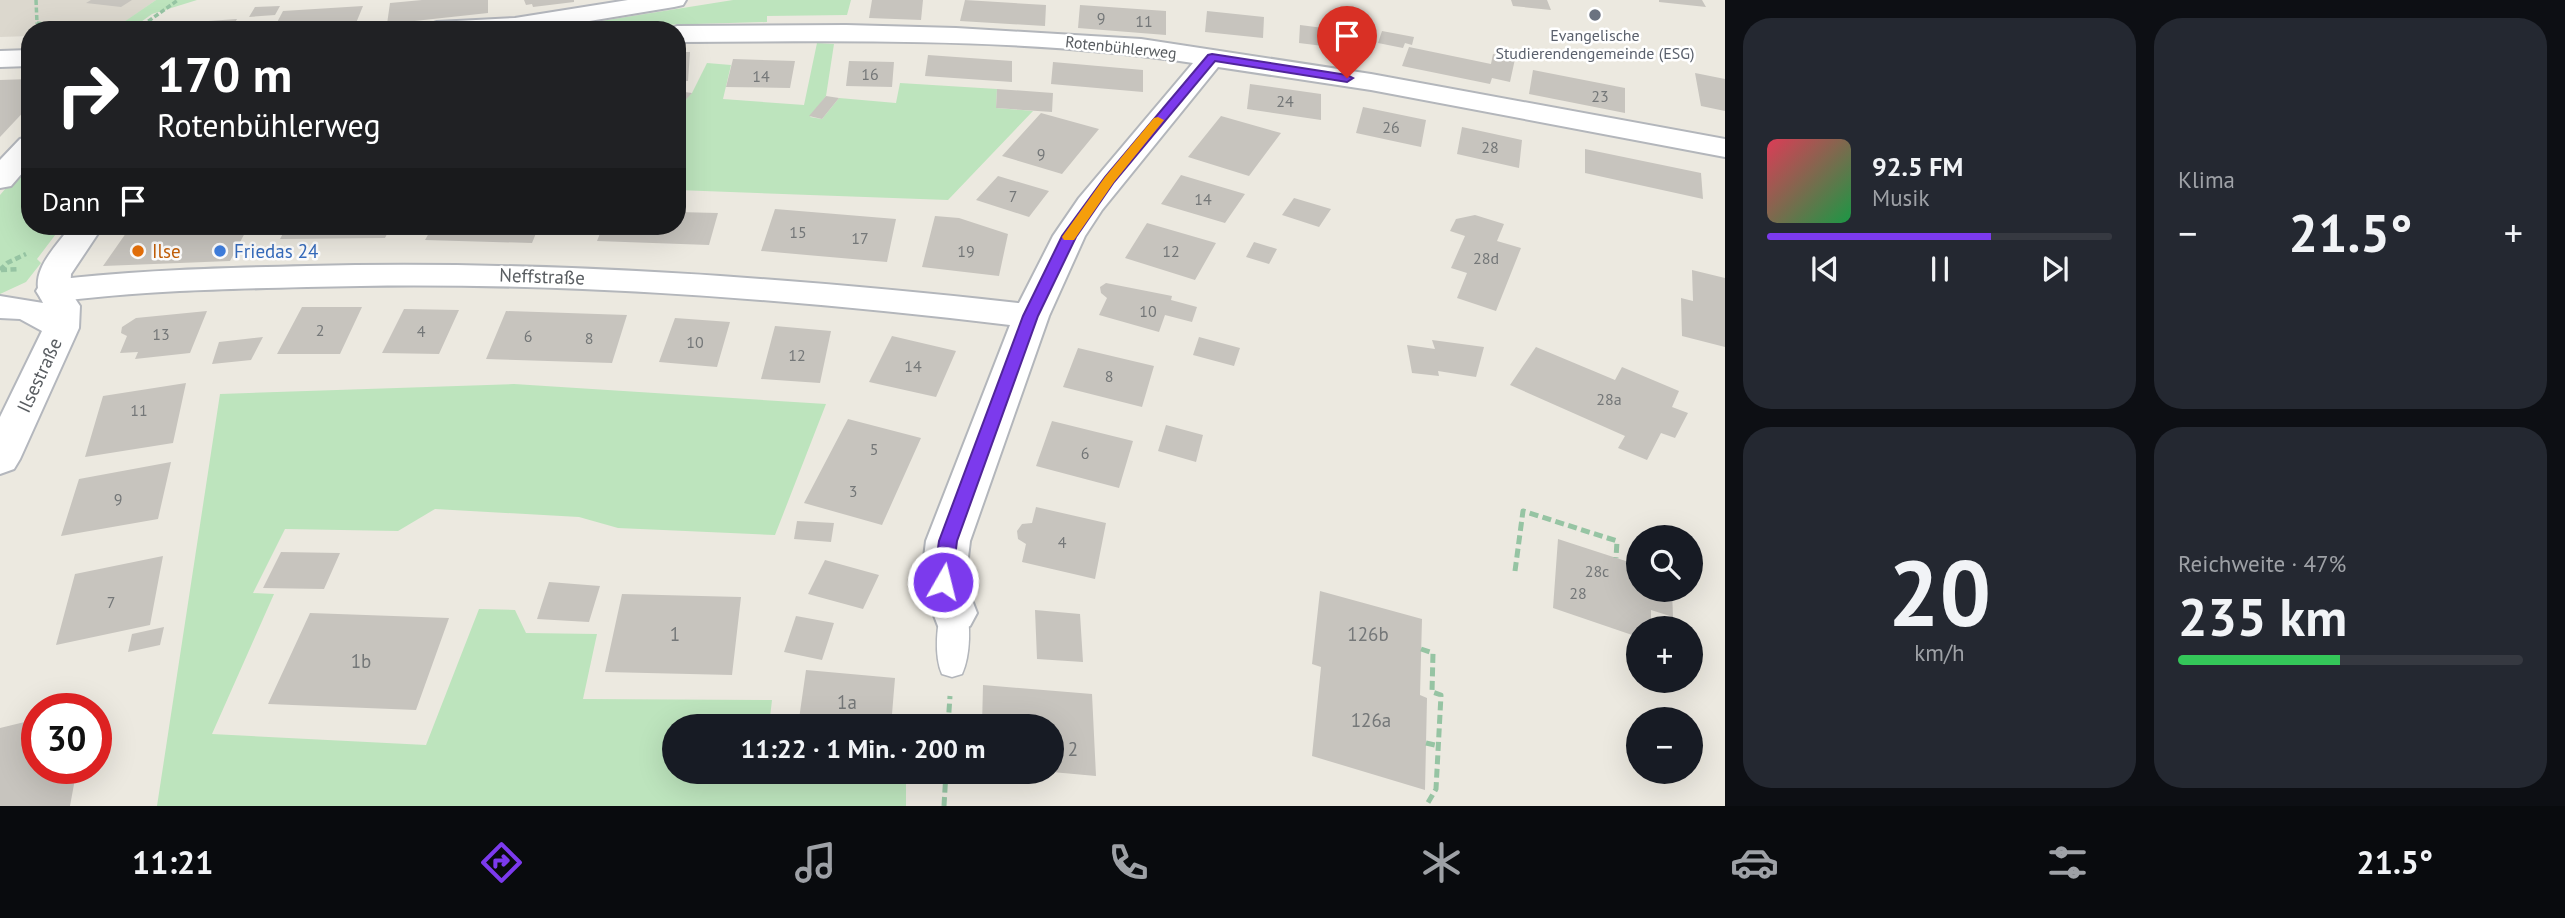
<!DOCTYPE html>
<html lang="de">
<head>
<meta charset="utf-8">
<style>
  body { margin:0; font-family:"PT Sans",sans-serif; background:#242831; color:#f1f3f6; height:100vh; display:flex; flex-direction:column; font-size:26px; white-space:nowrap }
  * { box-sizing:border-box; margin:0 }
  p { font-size:23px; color:#9ea1a6 }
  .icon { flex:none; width:38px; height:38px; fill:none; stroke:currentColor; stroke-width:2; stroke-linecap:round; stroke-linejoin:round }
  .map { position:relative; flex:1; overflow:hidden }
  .panel { display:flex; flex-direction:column; gap:18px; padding:18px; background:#0d0f14; width:840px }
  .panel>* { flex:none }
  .hud { position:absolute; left:21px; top:21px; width:665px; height:214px; border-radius:28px; box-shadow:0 7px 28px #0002; background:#202124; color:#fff; overflow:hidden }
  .buttons { position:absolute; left:1626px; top:525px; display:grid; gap:14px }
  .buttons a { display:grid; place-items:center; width:77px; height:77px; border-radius:50%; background:#171b24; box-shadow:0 7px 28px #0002; font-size:35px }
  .speed { position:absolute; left:21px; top:693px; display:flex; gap:14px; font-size:35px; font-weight:700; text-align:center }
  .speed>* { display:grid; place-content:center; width:91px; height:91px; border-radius:50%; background:#171b24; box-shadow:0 7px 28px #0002; line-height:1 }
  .speed .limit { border:10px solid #d22; background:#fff; color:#111 }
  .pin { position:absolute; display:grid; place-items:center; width:60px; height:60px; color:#fff; margin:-72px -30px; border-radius:50% 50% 50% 0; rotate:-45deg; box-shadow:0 0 7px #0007 }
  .pin .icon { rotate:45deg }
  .me { position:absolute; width:77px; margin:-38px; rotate:8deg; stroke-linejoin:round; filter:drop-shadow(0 0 5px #0008) }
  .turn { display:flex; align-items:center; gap:24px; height:147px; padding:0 21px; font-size:32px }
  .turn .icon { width:91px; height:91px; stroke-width:2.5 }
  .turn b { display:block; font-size:49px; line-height:60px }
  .then { display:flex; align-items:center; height:66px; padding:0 21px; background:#0003; gap:14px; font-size:26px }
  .big { font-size:52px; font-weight:600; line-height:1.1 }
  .panel .widget { flex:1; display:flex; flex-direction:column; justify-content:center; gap:10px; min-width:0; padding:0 24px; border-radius:28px; background:#242831 }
  .panel .dial { align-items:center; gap:0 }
  .dial b { font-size:91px; line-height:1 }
  .song { display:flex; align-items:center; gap:21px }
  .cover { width:84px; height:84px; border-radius:10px; background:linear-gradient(135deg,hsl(350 70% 55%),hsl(140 70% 35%)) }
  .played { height:7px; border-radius:4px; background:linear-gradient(90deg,#7c3aed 65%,#363941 65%) }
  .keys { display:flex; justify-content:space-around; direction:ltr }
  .heat { display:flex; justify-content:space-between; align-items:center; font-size:38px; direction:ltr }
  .charge { height:10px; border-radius:5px; background:linear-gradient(90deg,#34c759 47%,#363941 0) }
  .panel .tiles { flex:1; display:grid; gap:18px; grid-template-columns:repeat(2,1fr) }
  .trip { position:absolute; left:662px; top:714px; width:402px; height:70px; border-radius:35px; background:#171b24; box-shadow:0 7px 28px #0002; font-weight:600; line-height:70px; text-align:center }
  .tab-bar { display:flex; height:112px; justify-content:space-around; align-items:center; background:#090b0e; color:#9ea1a6 }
  .tab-bar .icon { width:49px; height:49px }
  .tab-bar .current { color:#7c3aed }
  .tab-bar b { font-size:32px; color:#f1f3f6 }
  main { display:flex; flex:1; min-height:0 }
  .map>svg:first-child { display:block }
  .education { fill:#dcd8ce }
  .green { fill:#bde4bd }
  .building { fill:#c7c4be }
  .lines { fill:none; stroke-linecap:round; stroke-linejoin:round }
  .service-casing { stroke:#b3b6bb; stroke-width:3 }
  .minor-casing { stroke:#b3b6bb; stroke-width:4 }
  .secondary-casing { stroke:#b4b7bd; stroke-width:4 }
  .path-far2 { stroke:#96c4a3; stroke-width:3.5; stroke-dasharray:5 2.5; stroke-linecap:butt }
  .path-far1 { stroke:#96c4a3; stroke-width:4.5; stroke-dasharray:6 3.5; stroke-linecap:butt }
  .path { stroke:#96c4a3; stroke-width:5; stroke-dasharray:9 4.5; stroke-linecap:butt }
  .service { fill:#fff; fill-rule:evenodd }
  .minor { fill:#fff; fill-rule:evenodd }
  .secondary { fill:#fff; fill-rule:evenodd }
  .route { fill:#7c3aed; stroke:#51269a; stroke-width:2 }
  .slow { fill:#f59e0b }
  .worship-dot { fill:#6b7280; stroke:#fff; stroke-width:2.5 }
  .food-dot { fill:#e8710a; stroke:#fff; stroke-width:2.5 }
  .shop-dot { fill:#3f7fe0; stroke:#fff; stroke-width:2.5 }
  .labels { text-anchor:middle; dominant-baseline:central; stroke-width:5; stroke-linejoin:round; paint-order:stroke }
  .number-label { font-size:16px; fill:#747778 }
  .far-worship-label { font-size:16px; fill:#5b616d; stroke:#fff }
  .far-street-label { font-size:16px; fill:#595d61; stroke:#fff }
  .food-label { font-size:19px; fill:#c56008; stroke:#fff; text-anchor:start }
  .shop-label { font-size:19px; fill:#366cbe; stroke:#fff; text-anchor:start }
  .street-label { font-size:19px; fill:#595d61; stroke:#fff }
  .near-number-label { font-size:19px; fill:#747778 }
</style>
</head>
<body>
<main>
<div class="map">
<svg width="1725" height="806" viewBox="0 0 1725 806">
  <rect width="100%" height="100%" fill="#ece9e0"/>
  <path class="education" d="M0,0h156l-43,30h-83v6l-30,1z"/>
  <path class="green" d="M156,0h41l-45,14 -18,13 -16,-1z
    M733,0h118l-4,15 -80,1v6l-210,6z
    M817,43l17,1 -8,52 -16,21 12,2 17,-21 57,5 4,-20 97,6 -1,19 37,3 -85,89 -271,-10v-83l15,-14 15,-30 24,2 -8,34 81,6z
    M30,160v66h32l-25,33 4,4 -15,19 -26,12v-99z
    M514,384l312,20 -51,131 -157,-7 -39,-11 -144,-8 -37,22 -113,-2 -32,64 21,1 -62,140 214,11 53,-136 36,1 11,23 71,1 -14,65 189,1 -3,26h-95v46h203l29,3v31h-749l63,-412z"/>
  <path class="building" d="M91,0h41l-11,7 -35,-4z
    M422,0h66v13l-101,11 3,-21z
    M524,0h50v2l-41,5 -1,-3 -6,1z
    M872,0h51l-2,20 -52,-2z
    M965,0l81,5 -1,21 -85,-5z
    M1511,0h36l4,10 -38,-4z
    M1659,0h43l4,7 -47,-5z
    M1080,5l86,6v24l-88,-7z
    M280,6l-5,9 -26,2 6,-10z
    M363,6l-9,22 -81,2 10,-19z
    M1207,11l57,6 -1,21 -58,-6z
    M1337,17l32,4v8l-32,-4z
    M237,19l-6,11h-83l3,-5z
    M1300,25l55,7v18l-56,-7z
    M1382,31l32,6 -2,8 -7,-2 -2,5 -25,-5z
    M1409,47l82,17 2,-10 22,5 -5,23 -18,-4 -2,6 -88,-18z
    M677,52h13l-2,29h-11z
    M928,55l84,6v21l-87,-6z
    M733,59l62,2 -5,27 -64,-1z
    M849,61l45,1 -2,25 -46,-1z
    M1053,62l90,8v22l-92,-8z
    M1533,70l92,18v25l-96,-19z
    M1695,73l30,6v32l-24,-5z
    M30,79v26l-30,32v-57z
    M1250,84l71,10v26l-74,-11z
    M997,89l56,4 -1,19 -56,-4z
    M677,91l15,2 -15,16z
    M826,96l13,2 -17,21 -13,-3z
    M1363,107l63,13 -5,27 -65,-14z
    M1041,113l58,16 -37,45 -60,-18z
    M1221,116l60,17 -32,43 -61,-19z
    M1462,127l60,13 -3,28 -62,-14z
    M1585,149l116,24 2,26 -118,-26z
    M1181,175l64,19 -20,29 -64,-19z
    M998,176l51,15 -20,26 -53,-17z
    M1294,198l37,11 -12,18 -37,-12z
    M775,209l121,10 -9,43 -126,-11z
    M677,212l41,1 -9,32 -112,-4 6,-15h74z
    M1475,215l29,9 -7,17 24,7 -25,63 -39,-13 10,-25 -16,-5 14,-32 -15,-5 6,-12z
    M935,216l24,2 49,16 -9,42 -77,-9z
    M1147,223l69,20 -21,37 -70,-22z
    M131,226h54l-3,6 65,-3 -17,32 -127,5z
    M287,226h104l-6,12 -105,1z
    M433,226h106l-7,17 -107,-3z
    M1254,242l23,7 -8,15 -23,-7z
    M1692,270l33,8v69l-43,-11 -1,-38 12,3z
    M1106,283l66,13 -1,4 26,7 -5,15 -27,-7 -6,17 -60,-17 8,-17 -6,-5 -1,-6z
    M302,307h60l-22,47h-63z
    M404,309l55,1 -20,44 -57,-1z
    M207,311l-17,42 -55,6 3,-7 -18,1 7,-17 -6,-3 1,-6 14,-9z
    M506,311l62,2 59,2 -15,48 -126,-4z
    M675,318l55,4 -13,45 -58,-5z
    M775,326l56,5 -11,52 -59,-4z
    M892,336l64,15 -20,46 -67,-15z
    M263,337l-12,23 -39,4 7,-22z
    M1199,337l41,11 -6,18 -41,-11z
    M1432,340l52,7 -8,30 -38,-6 1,5 -27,-3 -5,-28 28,4z
    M1536,347l79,33 7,-13 57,24 -7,16 16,6 -13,25 -14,-5 -14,27 -29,-12 7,-12 -115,-51z
    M1078,348l76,18 -12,41 -79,-20z
    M186,383l-13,60 -88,14 18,-61z
    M848,419l73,19 -39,87 -78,-22z
    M1052,421l81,20 -14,47 -83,-22z
    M1166,425l37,10 -7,27 -38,-11z
    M171,462l-13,57 -97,17 18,-57z
    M1036,507l70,16 -11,56 -73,-17 4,-18 -8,-5 -1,-8 5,-7 10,-1z
    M797,521l37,2 -3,19 -37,-3z
    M1558,539l80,26v25h34l1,27 -22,-7v18h-13v9l-85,-29z
    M281,552l59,1 -16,36 -61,-1z
    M163,556l-13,69 -94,20 19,-71z
    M825,560l54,15 -16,34 -55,-15z
    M549,582l51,4 -11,36 -52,-3z
    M1320,591l102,28 -2,76 7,3 -2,92 -113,-34 9,-89 -9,-3z
    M622,594l119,3 -9,78 -127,-3z
    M1035,610l45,4 3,48 -46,-3z
    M310,613l139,5 -33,92 -148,-6z
    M796,616l38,7 -12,37 -38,-8z
    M164,627l-4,18 -32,7 4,-18z
    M806,670l89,8 -4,48h-93z
    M983,685l109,9 4,82 -44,-4v-46h-70z
    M37,719v49h40l-7,38h-70v-78z"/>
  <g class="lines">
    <defs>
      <path id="service" d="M954,602l10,3c8,16 6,52 -2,69l-10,3 -10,-3c-8,-17 -6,-53 2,-69z"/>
      <path id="minor" d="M846,25l110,3 185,11 230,35 354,65v18l-354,-67 -153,-23 -116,143 -17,26 -36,80 -79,225 -5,41 12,31 -7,13 -16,6 -16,-6 -17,-44 5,-41 84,-216c-234,-28 -468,-45 -703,-38 -85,2 -170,4 -254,15l-12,-3 -5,-8 5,-8 12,-3c84,-10 169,-12 254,-14 238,-6 475,11 712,37l34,-67 26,-38 114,-135c-168,-26 -346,-22 -516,-21v-12h-10l10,-4z
        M30,50v16l-30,1v-16z"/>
      <path id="secondary" d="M628,0h58l-3,5 -9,2 -139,23h-111l4,-5 9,-3 78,-4z
        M30,136v28l-19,22 -11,2v-28l20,-21z
        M71,226h32l-32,48 -1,17 10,15 -1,22 -59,131 -6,10 -14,5v-57l42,-86 -22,-12 -20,-1v-22l43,7c-17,-29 11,-54 28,-77z"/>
    </defs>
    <use href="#service" class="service-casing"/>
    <use href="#minor" class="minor-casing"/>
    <use href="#secondary" class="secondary-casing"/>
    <path class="path-far2" d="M36,0l1,23 59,7
      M136,30l42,-30"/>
    <path class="path-far1" d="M0,270l7,-7 19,-9
      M1,270l19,-1"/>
    <path class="path" d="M1515,571l8,-60 94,30 -1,17
      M1421,649l12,4 -1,39 9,3 -5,94 -10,17
      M948,726l2,-30
      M1426,743l13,3
      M944,806l2,-34"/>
    <use href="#service" class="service"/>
    <use href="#minor" class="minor"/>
    <use href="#secondary" class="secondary"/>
  </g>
  <path class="route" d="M1212,54l135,21 6,3 -6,4 -132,-21 -101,121 -38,55 -38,79 -81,225 -5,41 -3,5 -6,3 -7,-3 -3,-5 6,-41 84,-225 39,-80 43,-59 103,-122z"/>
  <path class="slow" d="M1158,117l6,3 -50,62 -40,58h-10l-2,-3 43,-60 49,-59z"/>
  <circle class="worship-dot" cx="1595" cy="15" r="7"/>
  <circle class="food-dot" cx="138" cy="251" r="7"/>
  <circle class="shop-dot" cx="220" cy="251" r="7"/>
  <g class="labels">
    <g class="number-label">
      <text x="1101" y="18">9</text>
      <text x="1144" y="21">11</text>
      <text x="870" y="74">16</text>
      <text x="761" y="76">14</text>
      <text x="1600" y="96">23</text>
      <text x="1285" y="101">24</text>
      <text x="1391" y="127">26</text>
      <text x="1490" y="147">28</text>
      <text x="1041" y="154">9</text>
      <text x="1013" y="196">7</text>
      <text x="1203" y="199">14</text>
      <text x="798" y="232">15</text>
      <text x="860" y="238">17</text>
      <text x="966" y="251">19</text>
      <text x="1171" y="251">12</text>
      <text x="1486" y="258">28d</text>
      <text x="1148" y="311">10</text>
      <text x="320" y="330">2</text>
      <text x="421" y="331">4</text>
      <text x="161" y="334">13</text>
      <text x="528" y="336">6</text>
      <text x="589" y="338">8</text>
      <text x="695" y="342">10</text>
      <text x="797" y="355">12</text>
      <text x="913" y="366">14</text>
      <text x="1109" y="376">8</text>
      <text x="1609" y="399">28a</text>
      <text x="139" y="410">11</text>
      <text x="874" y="449">5</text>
      <text x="1085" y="453">6</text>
      <text x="853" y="491">3</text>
      <text x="118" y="499">9</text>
      <text x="1062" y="542">4</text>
      <text x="1597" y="571">28c</text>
      <text x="1578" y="593">28</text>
      <text x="111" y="602">7</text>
    </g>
    <g class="far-worship-label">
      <text x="1595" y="35">Evangelische<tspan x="1595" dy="18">Studierendengemeinde (ESG)</tspan></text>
    </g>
    <g class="far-street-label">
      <text transform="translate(1121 47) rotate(6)">Rotenbühlerweg</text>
    </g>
    <g class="food-label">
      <text x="152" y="251">Ilse</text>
    </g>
    <g class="shop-label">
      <text x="234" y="251">Friedas 24</text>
    </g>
    <g class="street-label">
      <text transform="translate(542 276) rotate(2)">Neffstraße</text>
      <text transform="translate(39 375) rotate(-65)">Ilsestraße</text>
    </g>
    <g class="near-number-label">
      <text x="675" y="634">1</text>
      <text x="1368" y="634">126b</text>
      <text x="361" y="661">1b</text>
      <text x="847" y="702">1a</text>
      <text x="1371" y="720">126a</text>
      <text x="1073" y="749">2</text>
    </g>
  </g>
</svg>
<div class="buttons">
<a><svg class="icon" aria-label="search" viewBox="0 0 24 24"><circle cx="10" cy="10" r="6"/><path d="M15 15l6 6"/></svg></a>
<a>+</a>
<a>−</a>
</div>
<div class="speed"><div class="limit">30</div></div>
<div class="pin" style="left:1347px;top:78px;background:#d93025"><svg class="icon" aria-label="arrive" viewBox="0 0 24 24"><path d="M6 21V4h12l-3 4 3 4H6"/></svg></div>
<svg class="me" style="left:943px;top:582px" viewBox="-20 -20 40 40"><circle r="17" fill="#7c3aed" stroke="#fff" stroke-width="3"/><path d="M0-11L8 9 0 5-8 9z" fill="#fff"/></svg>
<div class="trip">11:22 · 1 Min. · 200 m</div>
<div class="hud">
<div class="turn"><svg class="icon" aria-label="right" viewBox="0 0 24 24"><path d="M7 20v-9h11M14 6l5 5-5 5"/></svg><div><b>170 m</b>Rotenbühlerweg</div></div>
<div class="then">Dann<svg class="icon" aria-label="arrive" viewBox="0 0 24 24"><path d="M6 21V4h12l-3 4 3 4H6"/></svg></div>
</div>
</div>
<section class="panel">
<div class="tiles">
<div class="widget">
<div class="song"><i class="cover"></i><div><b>92.5 FM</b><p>Musik</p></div></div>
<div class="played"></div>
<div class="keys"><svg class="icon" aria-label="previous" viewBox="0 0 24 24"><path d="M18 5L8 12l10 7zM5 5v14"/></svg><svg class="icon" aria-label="pause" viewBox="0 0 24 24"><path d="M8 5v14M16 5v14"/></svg><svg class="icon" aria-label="next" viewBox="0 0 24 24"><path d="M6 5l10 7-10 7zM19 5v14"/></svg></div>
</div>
<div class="widget"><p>Klima</p>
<div class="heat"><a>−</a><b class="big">21.5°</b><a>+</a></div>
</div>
<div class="widget dial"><b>20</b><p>km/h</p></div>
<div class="widget"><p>Reichweite · 47%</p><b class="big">235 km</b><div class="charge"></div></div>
</div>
</section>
</main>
<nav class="tab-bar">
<b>11:21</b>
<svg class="icon current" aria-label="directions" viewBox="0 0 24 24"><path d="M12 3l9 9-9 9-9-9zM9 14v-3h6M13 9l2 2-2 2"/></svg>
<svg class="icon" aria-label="music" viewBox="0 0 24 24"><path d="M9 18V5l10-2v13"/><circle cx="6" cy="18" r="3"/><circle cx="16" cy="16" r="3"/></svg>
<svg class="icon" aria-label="phone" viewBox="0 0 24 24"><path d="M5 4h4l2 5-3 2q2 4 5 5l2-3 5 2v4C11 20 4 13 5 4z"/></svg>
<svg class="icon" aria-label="climate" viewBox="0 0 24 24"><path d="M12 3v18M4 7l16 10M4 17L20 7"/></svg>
<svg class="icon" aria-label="car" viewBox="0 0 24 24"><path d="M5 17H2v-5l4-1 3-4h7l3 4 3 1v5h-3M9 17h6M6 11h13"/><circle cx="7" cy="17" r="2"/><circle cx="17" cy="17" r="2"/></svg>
<svg class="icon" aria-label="filters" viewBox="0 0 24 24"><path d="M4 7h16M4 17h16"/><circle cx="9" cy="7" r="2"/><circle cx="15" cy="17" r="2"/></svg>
<b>21.5°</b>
</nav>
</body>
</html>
